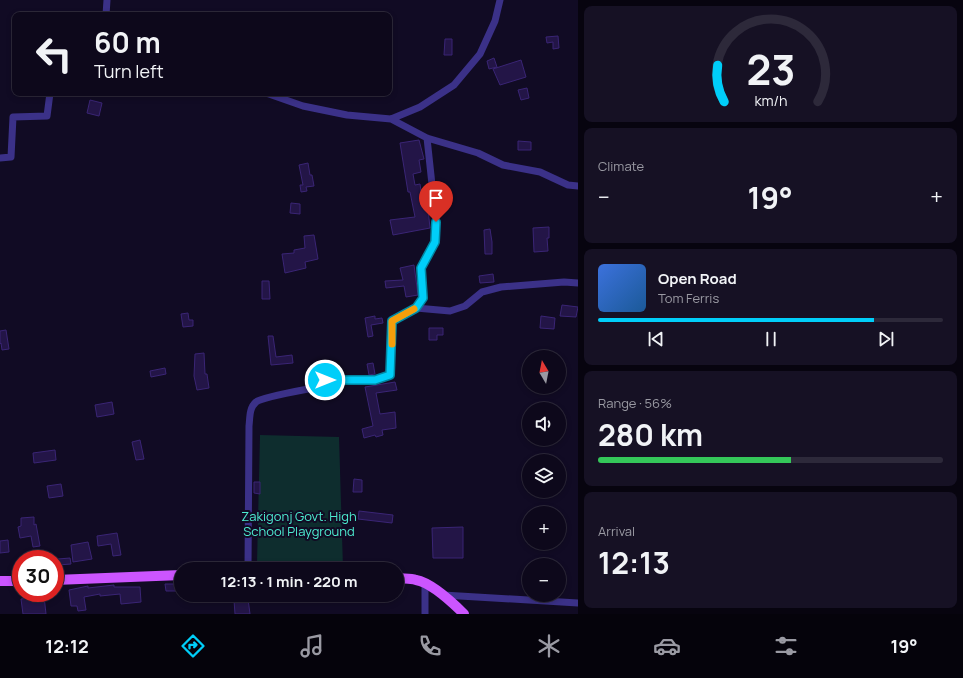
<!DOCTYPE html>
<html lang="en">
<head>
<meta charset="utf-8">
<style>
  body { margin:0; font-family:Manrope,sans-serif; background:#161124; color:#f1f3f6; height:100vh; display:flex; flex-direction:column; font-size:15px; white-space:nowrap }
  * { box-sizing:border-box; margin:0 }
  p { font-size:13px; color:#9a9aa3 }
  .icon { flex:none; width:22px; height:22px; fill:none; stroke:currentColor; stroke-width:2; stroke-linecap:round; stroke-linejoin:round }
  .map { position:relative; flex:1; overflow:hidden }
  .side { display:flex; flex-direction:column; gap:6px; padding:6px; background:#07040f; width:385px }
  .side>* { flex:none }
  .banner { position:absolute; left:12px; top:12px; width:380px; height:84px; border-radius:8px; box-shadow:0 2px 6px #0003,0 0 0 1px #2d293a; background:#0d081b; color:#f1f3f6; overflow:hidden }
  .needle { width:26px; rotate:350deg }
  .tools { position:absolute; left:522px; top:350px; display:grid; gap:8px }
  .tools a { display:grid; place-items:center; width:44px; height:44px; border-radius:50%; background:#0d081b; box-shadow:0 2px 6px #0003,0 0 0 1px #2d293a; font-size:20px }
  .speed { position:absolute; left:12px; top:550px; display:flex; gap:8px; font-size:20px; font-weight:700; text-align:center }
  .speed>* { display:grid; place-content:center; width:52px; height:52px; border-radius:50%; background:#0d081b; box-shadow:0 2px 6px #0003,0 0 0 1px #2d293a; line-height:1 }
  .speed .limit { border:6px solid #d22; background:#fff; color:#111 }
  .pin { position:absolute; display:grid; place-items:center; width:34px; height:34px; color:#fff; margin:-41px -17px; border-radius:50% 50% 50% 0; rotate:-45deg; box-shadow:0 0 4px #0007 }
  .pin .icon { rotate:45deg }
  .me { position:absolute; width:44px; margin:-22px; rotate:90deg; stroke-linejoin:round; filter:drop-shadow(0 0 3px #0008) }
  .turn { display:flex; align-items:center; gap:14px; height:84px; padding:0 16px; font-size:18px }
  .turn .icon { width:52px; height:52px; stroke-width:2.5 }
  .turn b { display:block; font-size:28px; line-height:34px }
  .big { font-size:30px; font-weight:700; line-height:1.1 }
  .side .tile { flex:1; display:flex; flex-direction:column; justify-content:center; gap:6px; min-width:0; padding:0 14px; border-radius:8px; background:#161124 }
  .side .dial { align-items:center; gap:0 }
  .dial svg { height:104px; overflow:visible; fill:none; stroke:#2d293a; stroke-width:7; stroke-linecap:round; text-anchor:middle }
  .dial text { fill:#f1f3f6; stroke:none }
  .song { display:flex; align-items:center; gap:12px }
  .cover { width:48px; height:48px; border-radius:6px; background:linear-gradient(135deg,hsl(220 70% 55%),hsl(210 70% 35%)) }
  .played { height:4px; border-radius:2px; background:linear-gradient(90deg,#00cef9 80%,#2d293a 80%) }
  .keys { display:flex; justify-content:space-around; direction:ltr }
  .heat { display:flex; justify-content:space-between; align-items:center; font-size:22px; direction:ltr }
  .charge { height:6px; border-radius:3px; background:linear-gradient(90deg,#34c759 56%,#2d293a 0) }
  .trip { position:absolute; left:174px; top:562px; width:230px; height:40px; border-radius:20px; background:#0d081b; box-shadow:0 2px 6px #0003,0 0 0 1px #2d293a; font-weight:700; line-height:40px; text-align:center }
  .tab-bar { display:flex; height:64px; justify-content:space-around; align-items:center; background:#05030b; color:#9a9aa3 }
  .tab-bar .icon { width:28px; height:28px }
  .tab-bar .on { color:#00cef9 }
  .tab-bar b { font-size:18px; color:#f1f3f6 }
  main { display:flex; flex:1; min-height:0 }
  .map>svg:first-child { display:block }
  .green { fill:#0e2d2e }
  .building { fill:#231547; stroke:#3a2575 }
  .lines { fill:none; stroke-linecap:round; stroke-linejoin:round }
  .minor { stroke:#3b3188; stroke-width:7 }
  .primary { stroke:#c5f; stroke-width:10 }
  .route-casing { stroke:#0086a2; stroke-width:10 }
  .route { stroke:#00cef9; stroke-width:7 }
  .slow { stroke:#f59e0b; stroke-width:7 }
  .labels { text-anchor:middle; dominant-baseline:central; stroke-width:4; stroke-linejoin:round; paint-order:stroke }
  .park-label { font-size:13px; fill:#4decd0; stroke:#110b24 }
</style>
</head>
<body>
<main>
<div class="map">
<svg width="578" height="614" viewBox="0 0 578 614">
  <rect width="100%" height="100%" fill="#110b24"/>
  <path class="green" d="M260,435l79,2 4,131 -86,-4z"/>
  <path class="building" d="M558,36l1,12 -6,1v-7l-6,1 -1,-6z
    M445,39h7v16h-8z
    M494,58l3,9 -8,2 -2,-8z
    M521,60l5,17 -26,8 -7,-16z
    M527,88l2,10 -8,2 -3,-10z
    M90,100l12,3 -3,13 -12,-3z
    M419,140l5,19 -5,1 2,12 -8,2 2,11 5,-1 1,7 7,-1 2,19h-2l2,19 -37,7 -3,-15 25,-3 -5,-25h-2l-8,-49z
    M518,141l13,1v8h-13z
    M308,163l2,12h2l2,11 -8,1 1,4 -6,1 -1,-7h3l-4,-20z
    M437,188h9v7l-8,1z
    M291,203l9,1v10l-10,-1z
    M549,227v11h-2l1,13 -14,1 -1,-24z
    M490,229l2,13v12h-7l-1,-24z
    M314,235l4,24 -13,3 1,6 -21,5 -3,-19 12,-1v-3l11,-2 -1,-12z
    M414,265l4,30 -12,2 -2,-11 -18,2 -1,-7 18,-1 -3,-12z
    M493,274l1,8 -14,1 -1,-7z
    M262,281h7l1,18h-8z
    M562,305l16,2 -2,10 -16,-1z
    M188,313l1,7h4v6l-10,1 -2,-13z
    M375,316v3l7,-1 1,5 -12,2 2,11 -5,1 -3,-19z
    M541,316l14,2 -1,11 -14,-1z
    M429,328h14v7h-6v5h-8z
    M6,330l3,19 -7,1 -1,-7 -1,1v-13z
    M268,336h5l3,21 16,-2 1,8 -22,2z
    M204,353l1,21h2l2,14 -12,2 -3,-14 1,-22z
    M373,363l2,11 -6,1 -2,-11z
    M165,368l1,6 -15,3 -1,-6z
    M395,382l2,8 -21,3 4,21 15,-2 1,16 -14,2 1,5 -7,2 -1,-2 -11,3 -2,-9 11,-3 -8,-39z
    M112,402l2,12 -17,3 -2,-12z
    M140,440l4,19 -8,1 -4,-18z
    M55,450l1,10 -22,3 -1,-10z
    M354,479l8,1v12h-9z
    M254,482h6v12l-6,-1z
    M61,484l2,12 -14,2 -2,-12z
    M359,511l34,4 -1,8 -34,-4z
    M34,517v8l2,-1 4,22 -7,1 -2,-11 -11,2 -2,-11 3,-1v-8z
    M463,527v31h-30l-1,-30z
    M117,533l4,22 -8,1 -2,-12 -13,2 -1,-10z
    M8,540l1,12 -9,1v-12z
    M88,542l4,17 -19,3 -2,-17z
    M70,558l1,6 -13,1v-6z
    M165,584h16v7h-15z
    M114,585v2h26l1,15 -20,2 -1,-10 -20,2v-2l-16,3 2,13 -8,1 -1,-5h-6l-2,-16 19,-4v2z
    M44,596l2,18h-23l-2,-15z
    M248,599l2,15h-15l-1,-14z"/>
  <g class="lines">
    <path class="minor" d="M106,15l1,-15
      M266,93l37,13 44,9 44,4 29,-12 34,-22 26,-31 15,-33 5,-21
      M391,119l36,19 51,15 25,12 37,7 28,13 10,1
      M0,158l11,-1 2,-40 34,-1 3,-23
      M416,308l34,3 15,-5 17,-14 19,-5 63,-5 14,1
      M248,569l1,-143c1,-8 0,-18 7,-24 7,-6 55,-13 67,-16l2,-6h50l15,-5 2,-54 24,-13 7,-10 -2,-30 14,-26 1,-20 -9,-84
      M443,595l135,8
      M425,614v-30"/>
    <path class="primary" d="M397,578c6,1 13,0 19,2 16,3 37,23 48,34
      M55,580l126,-5
      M0,581h21"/>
  </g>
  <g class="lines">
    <defs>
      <path id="route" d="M325,380h50l15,-5 2,-54 24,-13 7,-10 -2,-30 14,-26 1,-20"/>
    </defs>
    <use href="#route" class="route-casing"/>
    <use href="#route" class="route"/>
    <path class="slow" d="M392,344v-23l22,-12"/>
  </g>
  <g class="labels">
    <g class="park-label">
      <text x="299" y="516">Zakigonj Govt. High<tspan x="299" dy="15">School Playground</tspan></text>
    </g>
  </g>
</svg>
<div class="tools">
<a><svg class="needle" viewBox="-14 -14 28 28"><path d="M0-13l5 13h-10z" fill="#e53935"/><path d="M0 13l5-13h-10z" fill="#9a9aa3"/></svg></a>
<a><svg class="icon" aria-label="sound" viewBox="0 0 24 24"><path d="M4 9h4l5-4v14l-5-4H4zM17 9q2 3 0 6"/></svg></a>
<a><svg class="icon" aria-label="layers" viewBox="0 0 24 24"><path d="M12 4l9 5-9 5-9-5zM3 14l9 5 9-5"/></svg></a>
<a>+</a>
<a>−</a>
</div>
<div class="speed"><div class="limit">30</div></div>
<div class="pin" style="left:436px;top:222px;background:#d93025"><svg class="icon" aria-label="arrive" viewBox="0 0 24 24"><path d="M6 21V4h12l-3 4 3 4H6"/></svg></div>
<svg class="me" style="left:325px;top:380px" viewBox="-20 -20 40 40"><circle r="17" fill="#00cef9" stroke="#fff" stroke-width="3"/><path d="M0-11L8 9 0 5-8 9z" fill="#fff"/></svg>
<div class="trip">12:13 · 1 min · 220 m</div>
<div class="banner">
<div class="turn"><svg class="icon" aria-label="left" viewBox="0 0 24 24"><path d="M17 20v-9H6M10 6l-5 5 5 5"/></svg><div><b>60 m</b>Turn left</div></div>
</div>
</div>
<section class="side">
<div class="tile dial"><svg viewBox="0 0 100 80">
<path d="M14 69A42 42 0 1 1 86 69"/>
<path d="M14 69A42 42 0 0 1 9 41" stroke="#00cef9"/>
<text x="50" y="56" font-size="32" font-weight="700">23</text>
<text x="50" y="72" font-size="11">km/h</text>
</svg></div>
<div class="tile"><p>Climate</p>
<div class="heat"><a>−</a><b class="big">19°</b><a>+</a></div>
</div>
<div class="tile">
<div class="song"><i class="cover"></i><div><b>Open Road</b><p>Tom Ferris</p></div></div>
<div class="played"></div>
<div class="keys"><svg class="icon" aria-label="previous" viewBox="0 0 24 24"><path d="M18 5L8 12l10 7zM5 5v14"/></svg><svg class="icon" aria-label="pause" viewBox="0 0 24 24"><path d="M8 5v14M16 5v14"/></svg><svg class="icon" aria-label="next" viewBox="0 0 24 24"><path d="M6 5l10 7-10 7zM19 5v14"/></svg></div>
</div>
<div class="tile"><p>Range · 56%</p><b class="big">280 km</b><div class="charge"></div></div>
<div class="tile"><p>Arrival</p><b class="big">12:13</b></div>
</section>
</main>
<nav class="tab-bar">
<b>12:12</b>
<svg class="icon on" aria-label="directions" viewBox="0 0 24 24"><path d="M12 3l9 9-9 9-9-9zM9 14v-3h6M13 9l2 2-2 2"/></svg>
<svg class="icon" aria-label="music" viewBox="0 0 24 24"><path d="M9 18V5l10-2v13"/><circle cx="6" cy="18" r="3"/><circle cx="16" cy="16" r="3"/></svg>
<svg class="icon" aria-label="phone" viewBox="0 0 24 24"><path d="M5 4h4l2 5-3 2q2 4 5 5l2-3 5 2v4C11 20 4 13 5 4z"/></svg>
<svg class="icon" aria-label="climate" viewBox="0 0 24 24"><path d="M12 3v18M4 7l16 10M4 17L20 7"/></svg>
<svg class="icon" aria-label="car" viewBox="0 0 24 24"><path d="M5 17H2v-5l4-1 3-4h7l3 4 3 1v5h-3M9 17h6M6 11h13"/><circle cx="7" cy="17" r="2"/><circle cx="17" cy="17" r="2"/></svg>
<svg class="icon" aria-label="filters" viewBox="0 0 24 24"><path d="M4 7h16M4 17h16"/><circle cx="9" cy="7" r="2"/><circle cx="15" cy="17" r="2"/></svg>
<b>19°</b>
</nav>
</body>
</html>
